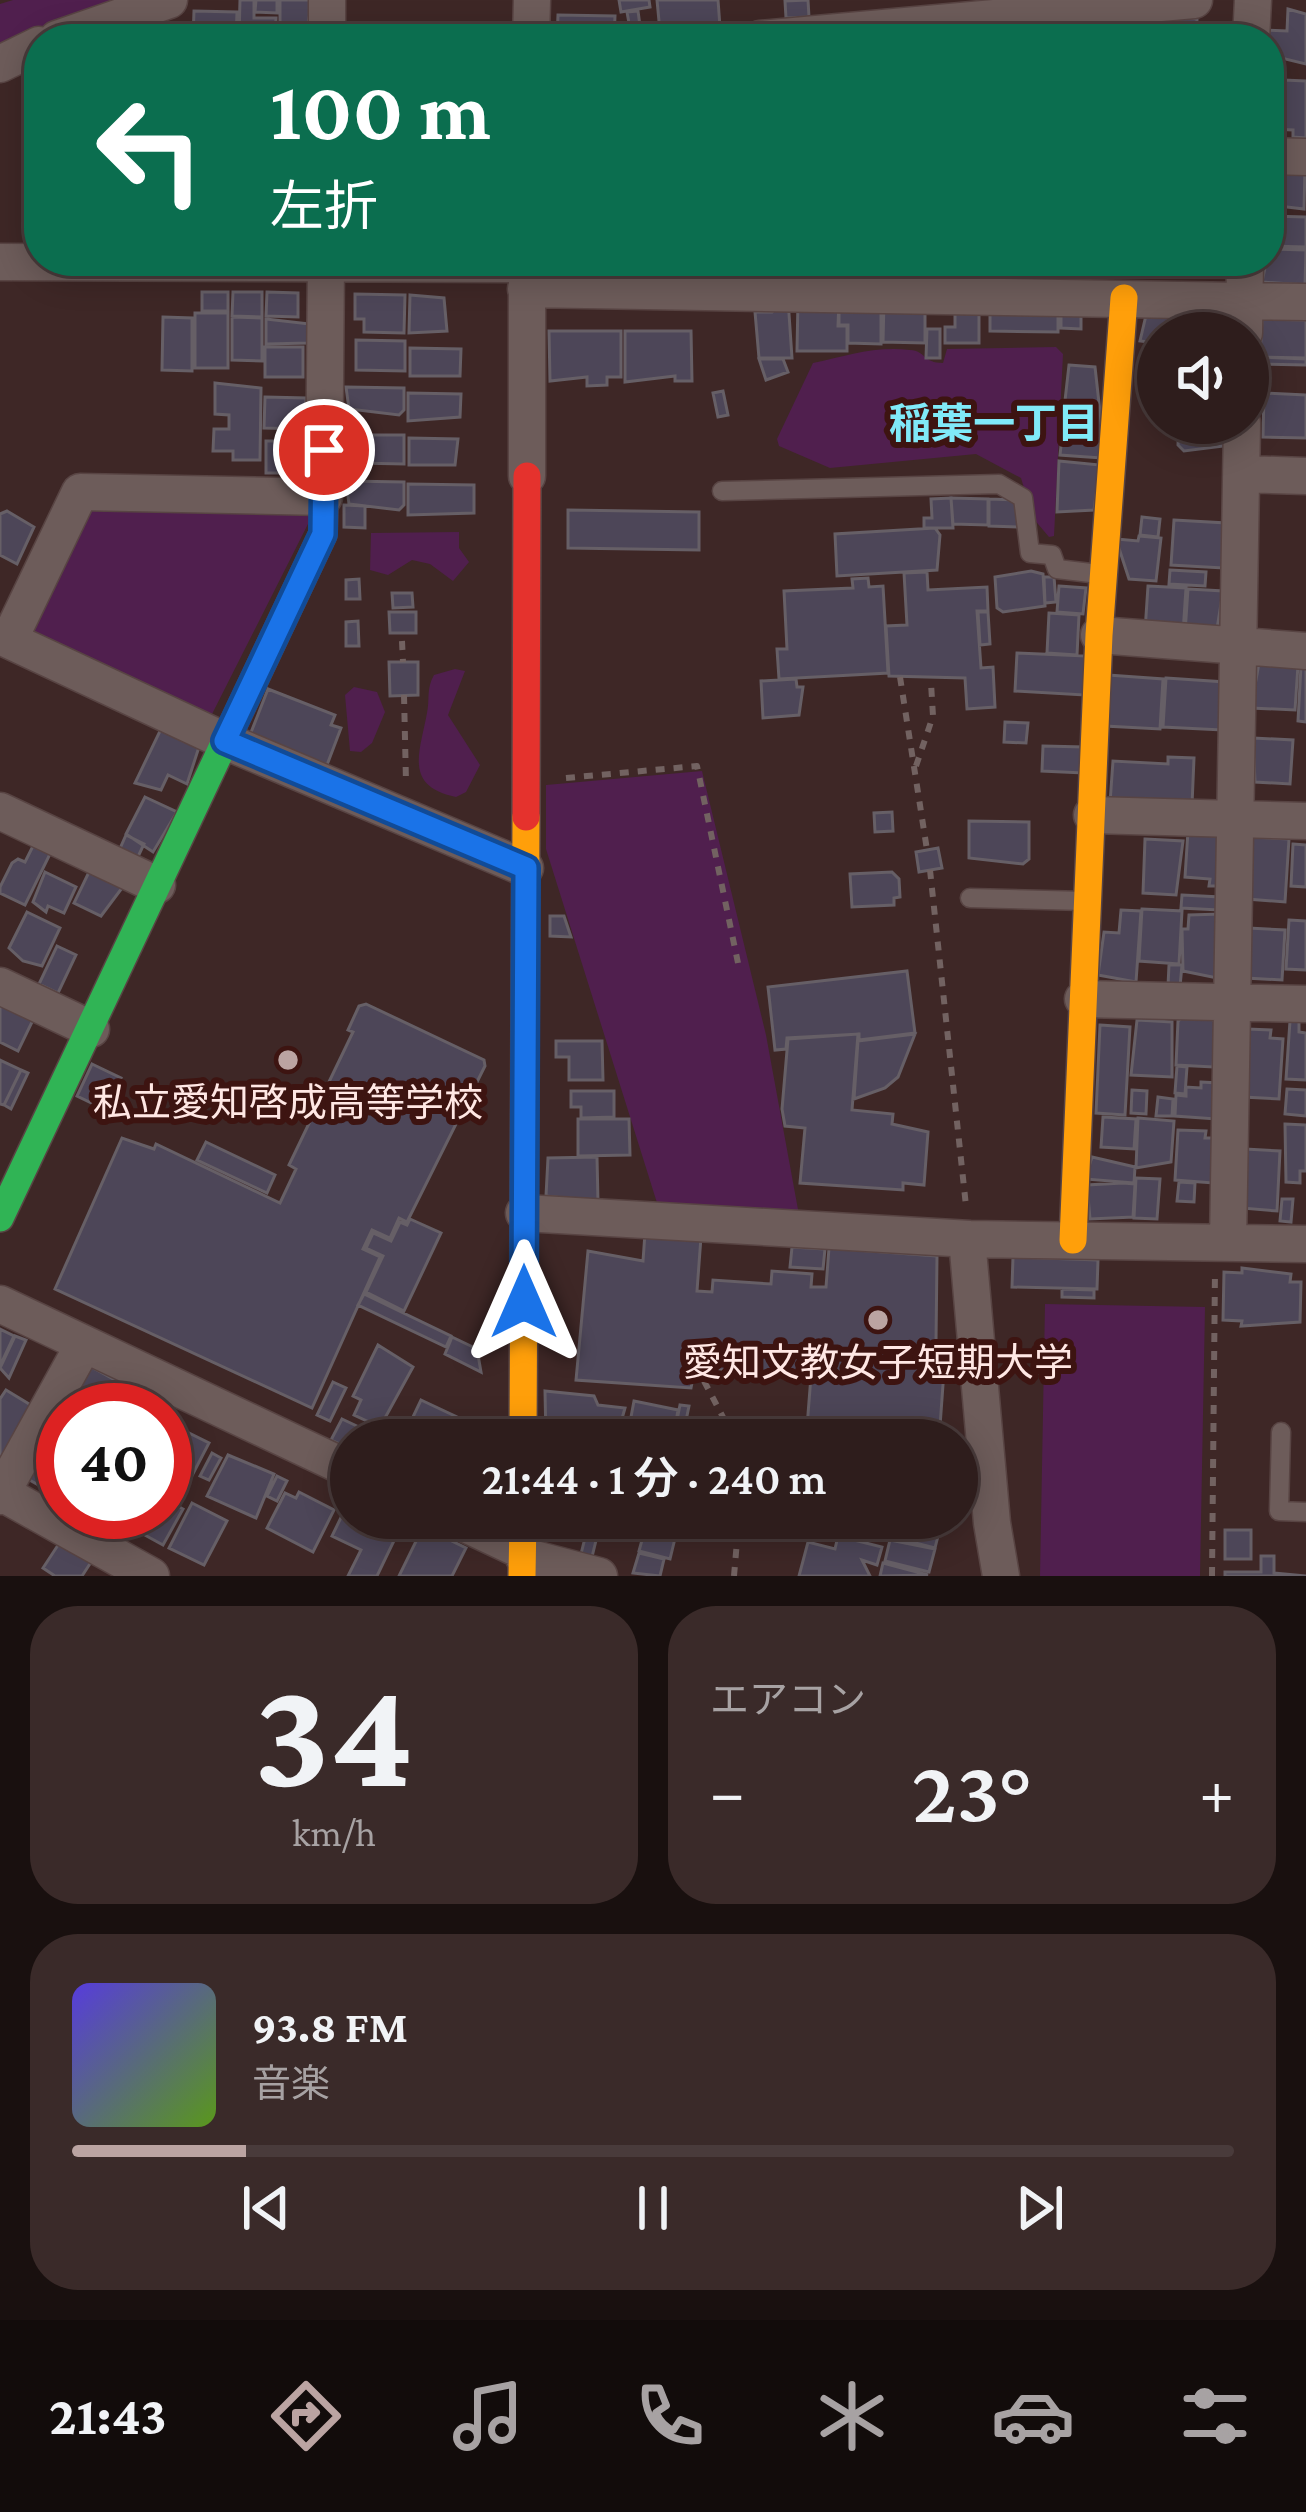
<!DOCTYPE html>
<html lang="ja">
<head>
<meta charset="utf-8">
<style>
  body { margin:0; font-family:"Crimson Pro","Noto Sans JP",serif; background:#3a2a29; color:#f1f3f6; height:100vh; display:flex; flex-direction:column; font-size:45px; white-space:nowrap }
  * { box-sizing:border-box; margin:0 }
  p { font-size:39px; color:#a7a2a3 }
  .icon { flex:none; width:66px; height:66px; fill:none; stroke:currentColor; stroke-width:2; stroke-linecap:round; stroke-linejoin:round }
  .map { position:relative; height:1576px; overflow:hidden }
  .side { display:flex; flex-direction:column; gap:30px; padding:30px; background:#19100f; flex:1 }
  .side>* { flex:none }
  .banner { position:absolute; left:24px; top:24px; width:1260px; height:252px; border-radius:48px; box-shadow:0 6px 30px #0003,0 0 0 3px #493b3b; background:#0b6e4f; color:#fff; overflow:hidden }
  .tools { position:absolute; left:1137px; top:312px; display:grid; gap:24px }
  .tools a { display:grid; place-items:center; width:132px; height:132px; border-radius:50%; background:#2e1d1c; box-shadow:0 6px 30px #0003,0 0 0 3px #493b3b; font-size:60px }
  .speed { position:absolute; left:36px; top:1383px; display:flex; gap:24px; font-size:60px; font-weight:700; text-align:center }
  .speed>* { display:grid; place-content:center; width:156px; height:156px; border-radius:50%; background:#2e1d1c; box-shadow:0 6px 30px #0003,0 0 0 3px #493b3b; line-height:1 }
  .speed .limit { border:18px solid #d22; background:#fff; color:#111 }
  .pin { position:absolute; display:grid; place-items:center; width:102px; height:102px; color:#fff; margin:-51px; border:6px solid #fff; border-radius:50%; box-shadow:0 3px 12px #0007 }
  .me { position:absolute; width:132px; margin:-66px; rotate:0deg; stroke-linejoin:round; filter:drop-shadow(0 0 9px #0008) }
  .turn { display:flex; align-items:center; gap:42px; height:252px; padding:0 48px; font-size:54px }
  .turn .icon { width:156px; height:156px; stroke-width:2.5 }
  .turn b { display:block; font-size:84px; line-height:102px }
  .big { font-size:90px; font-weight:600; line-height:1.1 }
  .side .card { flex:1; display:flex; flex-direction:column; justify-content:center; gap:18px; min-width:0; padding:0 42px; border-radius:48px; background:#3a2a29 }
  .side .dial { align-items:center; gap:0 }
  .dial b { font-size:156px; line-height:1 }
  .song { display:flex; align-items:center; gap:36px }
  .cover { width:144px; height:144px; border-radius:18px; background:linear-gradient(135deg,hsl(250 70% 55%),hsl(90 70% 35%)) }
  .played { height:12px; border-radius:6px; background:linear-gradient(90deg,#bba4a2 15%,#493b3b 15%) }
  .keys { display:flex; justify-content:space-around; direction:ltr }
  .heat { display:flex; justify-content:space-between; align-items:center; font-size:66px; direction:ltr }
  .side .tiles { flex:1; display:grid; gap:30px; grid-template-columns:1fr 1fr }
  .card:last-child { grid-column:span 2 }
  .trip { position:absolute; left:330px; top:1419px; width:648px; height:120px; border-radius:60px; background:#2e1d1c; box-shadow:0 6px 30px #0003,0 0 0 3px #493b3b; font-weight:600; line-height:120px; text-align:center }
  .tab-bar { display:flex; height:192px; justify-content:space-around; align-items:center; background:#120c0b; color:#a7a2a3 }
  .tab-bar .icon { width:84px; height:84px }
  .tab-bar .on { color:#bba4a2 }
  .tab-bar b { font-size:54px; color:#f1f3f6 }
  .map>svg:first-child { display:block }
  .green { fill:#501f4e }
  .building { fill:#4d4658; stroke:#665f66; stroke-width:3 }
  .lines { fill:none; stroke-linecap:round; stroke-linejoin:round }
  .lane-casing { stroke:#584443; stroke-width:21 }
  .street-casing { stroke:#584443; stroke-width:39 }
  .fast-casing { stroke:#584443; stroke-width:30 }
  .slow-casing { stroke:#584443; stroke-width:30 }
  .jam-casing { stroke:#584443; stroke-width:30 }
  .path { stroke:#726261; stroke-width:6; stroke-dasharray:9 9; stroke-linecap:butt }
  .lane { stroke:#6d5c5a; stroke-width:18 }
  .street { stroke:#6d5c5a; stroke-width:36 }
  .fast { stroke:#30b455; stroke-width:27 }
  .slow { stroke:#ff9f0a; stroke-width:27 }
  .jam { stroke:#e5322d; stroke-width:27 }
  .route-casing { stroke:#114b97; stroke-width:30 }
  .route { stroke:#1a73e8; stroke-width:21 }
  .poi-dot { fill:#bba4a2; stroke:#3d1411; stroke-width:4.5 }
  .labels { text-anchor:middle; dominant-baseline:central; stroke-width:12; stroke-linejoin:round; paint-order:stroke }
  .poi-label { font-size:39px; fill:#ffe7e4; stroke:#3d1411 }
  .neighbourhood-label { font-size:42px; font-weight:bold; fill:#80eaf8; stroke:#3d1411 }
</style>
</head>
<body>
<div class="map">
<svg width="1306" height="1576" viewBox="0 0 1306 1576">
  <rect width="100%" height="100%" fill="#3e2726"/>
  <path class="green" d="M13,0h107l-120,46v-42z
    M1056,347l7,7 -9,182 -5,1 -16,-19 -12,-40 -45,-24 -146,14 -51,-22 -2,-7 36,-76c34,-7 61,-17 97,-13 16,1 13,13 33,13l4,-14z
    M93,507l211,3 7,8 -102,202 -175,-83 -5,-13 54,-110z
    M459,532v16l10,14 -16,19 -23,-17 -18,-4 -24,15 -18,-5 1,-37z
    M455,669l10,2 -17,44 32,50 -14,27 -10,5c-53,-11 -36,-45 -29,-84 3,-14 -1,-24 7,-38z
    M354,687l23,5 8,20 -13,31 -11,9 -11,-1 -5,-56z
    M702,771l64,264 33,180 -141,-9 -112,-357v-64z
    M1045,1304l160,3 -5,269h-160z"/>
  <path class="building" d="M240,0h14v18h22l-1,21h-36z
    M256,0h21v13l-22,-1z
    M280,0h32l-6,36 -26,-1z
    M619,0h30l1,7 -29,5z
    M657,0h61l2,27 -60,5z
    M808,0l1,17 -23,1 -1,-17z
    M1288,9l18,5v50l-37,-9 -5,-25 23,1z
    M194,11l43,1 -1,27h-43z
    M638,11l3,22 -10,1 -4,-22z
    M558,15l57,1 -1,23 -57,-1z
    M1173,15l24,4 -1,20h-42l1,-16 18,1z
    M349,28l43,1 2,10h-45z
    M1081,28l26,1v10h-26z
    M1113,32l38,2 -1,5h-38z
    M1283,80l23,1v57l-13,-1v-7l-24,-1v-43h14z
    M1305,167l-1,42 -34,-4 1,-32z
    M1269,216l37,1v30l-37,-1z
    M1269,249l37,1 -1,35 -43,-3z
    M659,261h29l-1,16 -28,-2z
    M736,261h69l-1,15 -68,-8z
    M990,261h30l-1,17 -30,-1z
    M1044,261h26l-1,19 -25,-1z
    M202,292h26v19h-26z
    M233,292h29v25l-30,-1z
    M267,292l31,1v24l-32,-1z
    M355,294l50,1 -1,38 -40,-1v-13h-9z
    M410,295l34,3 3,33 -38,2z
    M788,299l4,59h-33l-4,-46h17z
    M798,300h41l-1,26h9v25h-50z
    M839,300l42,2v42l-33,-1v-18h-9z
    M884,302l41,1v40l-42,-1z
    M979,304v39h-34v-16h10v-14z
    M990,305l68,1v26l-68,-1z
    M1061,307h20v22l-20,-1z
    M1147,311l57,4 -1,18h-45v10l-18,-2z
    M195,313h33v55h-33z
    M163,317l29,1v53l-30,-1z
    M232,317l30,1v43l-30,-1z
    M266,319l44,5 -1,19 -43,1z
    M1262,319l44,1v38l-46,-1z
    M927,329h13v29h-14z
    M549,331h72v46h-14v8l-20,1v-9l-37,4z
    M625,331h66l1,50h-17v-5l-50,6z
    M356,340l49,1v30l-49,-1z
    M265,347h38v30h-38z
    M410,348l51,1 -1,27h-50z
    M1260,357l46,2v6l-46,-1z
    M759,359h24l5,13 -22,8z
    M1069,365l26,2 8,72 -42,-3z
    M215,383l46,5 -1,72h-27v-9h-20l1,-22h15v-14l-14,-1z
    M346,387l58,1v22l-5,5 -50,-6z
    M723,391l5,24 -10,2 -5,-24z
    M408,393l53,1 -1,23 -52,4z
    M1264,393l42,2v43l-43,-1z
    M265,397l41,1 -1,31 -41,-1z
    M1179,423h49l-4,23 -40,5 -6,-6z
    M356,435h48v29l-48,-1z
    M1062,437l41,3 -2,18 -41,-3z
    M409,438l49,1 -3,26h-46z
    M266,441h40l-1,32h-39z
    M1059,461l41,4 -6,45 -37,2z
    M346,481l58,1v23l-5,5 -50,-6z
    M408,484l66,1v28l-66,2z
    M951,498l37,1v26l-35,-1z
    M951,498l2,30h-29v-10h8l-1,-19z
    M989,499l30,1 -1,27 -29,-1z
    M344,505l21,1v22l-21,-1z
    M568,510l131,2v38l-131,-2z
    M7,511l27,16 -17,37 -17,-9v-41z
    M1142,517l18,2 -2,18 -18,-2z
    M1174,520l52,3 -3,45 -52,-3z
    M935,528l5,7 -3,35 -100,6 -2,-42z
    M1139,536l22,2 -5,43 -27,-2 -13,-40 22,2z
    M1170,570l36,2 -1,14 -36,-2z
    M1031,571l12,3 2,32 -42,6 -6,-4 -2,-31z
    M927,572l1,18 59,-3 1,24h-11l4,57 12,-1 2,40 -28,2 -2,-31 -76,-2 -3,-50 21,-1 -3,-52z
    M1044,577h10l2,25 -11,1z
    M868,578l1,9 14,-1 5,87 -109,6 -2,-30h10l-3,-58 69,-3 -1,-9z
    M359,579l1,20h-14v-19z
    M1059,586l27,2 -3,26 -26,-2z
    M1148,586l38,2 -3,45 -38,-2z
    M1188,589l35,2 -7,44 -31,-2z
    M392,593h20l1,14 -20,1z
    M389,612h27v21h-26z
    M978,612h10l2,32 -10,1z
    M1049,613l30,2 -2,40 -30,-2z
    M358,621l1,25h-13v-24z
    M1017,653l69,3 -2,39 -69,-4z
    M389,662h29v33l-28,1z
    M1259,663l39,2 -3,45 -44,-2z
    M1301,666h5v56l-8,-1z
    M1108,675l55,4 -3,50 -55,-3z
    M1166,678l59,4 -3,48 -59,-3z
    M796,679l1,8h6l-4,28 -36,3 -2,-37z
    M268,689l67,26 -4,10 10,3 -14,37 -77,-30z
    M1005,722l23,1 -2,20 -22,-1z
    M161,729l38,18 -12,37 -19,-9 -7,15 -26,-7z
    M1253,738l40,2 -3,44 -35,-2z
    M1043,746l41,1 -1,26 -41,-2z
    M1168,757l26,1 -2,47 -82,-2 3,-42 55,3z
    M145,797l32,15 -24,40 -27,-18z
    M892,812l1,19 -18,1 -1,-19z
    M969,821l60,1v37l-6,5 -54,-6z
    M1188,831l33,6 -3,49h-9l1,-7 -25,-2z
    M126,835l18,9 -8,17 -18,-8z
    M1251,837l38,2 -4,63 -38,-3z
    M1145,839l38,2 -7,54 -33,-2z
    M1293,844l13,1v42l-15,-1z
    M33,846l17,8 -25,51 -25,-12v-6l12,-24 6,-4 7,3z
    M938,848l4,20 -23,4 -3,-20z
    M45,872l31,15 -12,26 -16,-7 -2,6 -13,-10z
    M89,872l33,16 -21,28 -27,-13z
    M892,872l7,7 1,18 -6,1v7l-42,2 -2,-33z
    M1182,895l38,2 -1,13 -38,-2z
    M1142,909l40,2 -3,53 -40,-3z
    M1121,910l20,1 -5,71 -38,-7 6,-43 15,1z
    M27,912l33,16 -18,38 -19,-5 -14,-13z
    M1221,914l-4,64 -34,-7 -1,-42h6l1,-14z
    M550,916h14l7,21 -21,-1z
    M1289,920l17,1v49l-20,-1z
    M1248,928l37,2 -3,50 -36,-2z
    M57,946l19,9 -18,38 -19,-9z
    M1169,965h13l-2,22 -12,-1z
    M907,971l8,62 -56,7v-6l-72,4 -1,11 -11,1 -7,-63z
    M0,1004l33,16 -15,31 -18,-9z
    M366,1004l118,56 1,6 -78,156 -8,-4 -9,20 -18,-8 -9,19 17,8 -68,151 -257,-119 67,-151 32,11 2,-5 124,59 16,-34 -7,-4 64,-133 -5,-2 11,-24z
    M1184,1016l27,2 5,5 -3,44 -37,-2 2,-44z
    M1137,1020l35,2v55l-41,-2z
    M1290,1021h9v11l7,1v47l-20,-1z
    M1100,1025l30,2 -5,88 -29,-2z
    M1247,1029l24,1 -1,8 13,1 -4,60 -36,-2z
    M858,1034l-6,76 41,4 -1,10 36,8 -4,53 -21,-2v7l-103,-7 5,-55 -20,-2 -3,-17 6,-70z
    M915,1034l-17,43 -13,11 -31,11 4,-58z
    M556,1041h46l1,39h-34v-23h-13z
    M0,1060l21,10 -17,35 -4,-1z
    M92,1064l29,14 -15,32 -29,-14z
    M1177,1066l10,1 -2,27 -10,-1z
    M21,1070l7,3 -17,36 -7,-4z
    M1201,1082l17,1 -2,36 -41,-3 1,-21 10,1v-9l15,1z
    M1287,1089l19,1v26l-21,-2z
    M1132,1090l15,1 -1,23 -15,-1z
    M571,1091h43v26l-33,1v-11h-10z
    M1158,1097l15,2 -1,17h-16z
    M1103,1117l33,2 -2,30 -33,-2z
    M1138,1118l36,3 -3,41 -35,6z
    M578,1119h51l1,36 -52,1z
    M1285,1124l21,1v46h-6v12l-14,-1z
    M1178,1130l28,1 -1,7h10l-2,45 -38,-3z
    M206,1142l69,33 -8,18 -70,-33z
    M1245,1149l35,2 -3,60 -36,-3z
    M597,1157l1,45 -52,-6 2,-38z
    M1092,1157l43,10 -1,16 -49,-4z
    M1136,1178l24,1 -3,40 -23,-1z
    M1179,1182l16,1 -1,19 -17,-1z
    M1123,1183l12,1 -2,33 -43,2 -3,-34z
    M1282,1199h11l-2,23 -11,-1z
    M410,1219l31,14 -37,78 -38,-19 17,-36 -17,-8 7,-15 18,8 9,-19 7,3z
    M645,1233l56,4 -4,54 15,1 1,-12 58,4 1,-13 40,3 -1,13h15l3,-39 108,8 -1,86 10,1 -7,97h-133l5,-64 -105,-7 1,-7h-11l-5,26 -115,-8 12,-129 55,10z
    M792,1247l33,2 -2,20 -33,-2z
    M1013,1257l85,3 -1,29 -85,-2z
    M1242,1268l49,6 -1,8h11l-1,40 -59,4 1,-5 -19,-1 1,-48 18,1z
    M1062,1289l32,1v8l-32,-1z
    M364,1294l87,42 -5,11 -88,-42z
    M0,1329l14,7 -14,30z
    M15,1336l11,4 -17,38 -9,-10z
    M452,1337l25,12 4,23 -36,-18z
    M378,1345l35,22 -33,60 -26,-12 7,-15 -8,-4z
    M88,1365l43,24 -12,21 -54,-3z
    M333,1382l13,6 -16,33 -13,-6z
    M6,1390l28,17 -34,54v-62z
    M545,1391l49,5 4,9 27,3 -9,32h-70z
    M421,1400l36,17 -11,23h-44z
    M634,1401l44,9 -5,30 -46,-2z
    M680,1405l9,1 -7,34h-9z
    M165,1417l14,7 -14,28z
    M460,1418l23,11 -3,11h-31z
    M342,1419l21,10 -5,11h-7v9l-20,-9z
    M56,1425l7,4v70l-37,-21z
    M179,1428l30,15 -26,50 -18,-9v-28z
    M212,1453l9,5 -12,22 -9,-4z
    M228,1455l46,19 -18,44 -49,-22z
    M277,1476l10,5 -10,20 -10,-5z
    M299,1492l35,18 -21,42 -46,-24 18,-35 11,5z
    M351,1497v21l52,4 -26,54h-29l13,-26 -29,-14z
    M165,1499l18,10 -20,36 -31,-17 9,-16h24z
    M192,1503l35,18 -23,44 -35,-17z
    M112,1512h25l-11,19 -19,-10z
    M590,1518l11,2 -10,41 -11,-3z
    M648,1518h37l-2,9 -5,-1 -8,33 -31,-8z
    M815,1518h75l-5,20 -21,-5 3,-10 -17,-4 -2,11z
    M906,1518l35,6 -6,24 -43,-11z
    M423,1527l43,21 -14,28h-53z
    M1225,1530h26v29h-26z
    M64,1536l31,20 -13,20h-27l-12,-8z
    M838,1536l44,11 -5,18 -15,-5 8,16h-71l9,-34 27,7z
    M890,1540l45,9 -6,23 -44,-11z
    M639,1553l25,6 -4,17 -27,-3z
    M1261,1556h13v17l32,3h-81v-4h36z
    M883,1563l45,12 -48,1z"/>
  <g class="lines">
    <defs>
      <path id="lane" d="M722,491l277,-7 24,14 7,55 22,2 5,14 42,5
        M970,898l115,3
        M1281,1432l-2,79 27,1"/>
      <path id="street" d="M57,39l112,-39
        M327,39v-39
        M531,39l1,-39
        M760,39l434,-39
        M1251,39l2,-39
        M0,64l39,-19
        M1269,156l37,1
        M0,262l527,2
        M527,270v206
        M526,289l780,13
        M1244,333l1,-72
        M1242,474l64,2
        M1099,635l207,16
        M0,636l225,105 300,127
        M9,640l71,-148 244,5 2,-236
        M0,811l157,74
        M1092,815l214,6
        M0,986l91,43
        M1083,999l223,5
        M524,1213l446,26 336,5
        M967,1239l25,284 9,53
        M1228,1243l14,-820
        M0,1304l351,166
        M0,1492l151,84
        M0,1496l84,-152
        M453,1518l70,33
        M523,1556l76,20"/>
      <path id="fast" d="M0,1218l323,-684 1,-37"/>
      <path id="slow" d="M1073,1240l26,-605 25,-337
        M523,1440l3,-623
        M522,1576l1,-58"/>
      <path id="jam" d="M526,817l1,-341"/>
    </defs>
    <use href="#lane" class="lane-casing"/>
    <use href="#street" class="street-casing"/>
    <use href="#fast" class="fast-casing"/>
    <use href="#slow" class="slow-casing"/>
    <use href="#jam" class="jam-casing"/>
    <path class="path" d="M402,641l1,21
      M900,677l27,173
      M404,695l2,87
      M916,766l17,-50 -2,-33
      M566,778l131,-12 41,197
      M930,870l36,336
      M704,1381l31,59
      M734,1576l5,-58
      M1212,1576l3,-306"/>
    <use href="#lane" class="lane"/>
    <use href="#street" class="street"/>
    <use href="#fast" class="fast"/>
    <use href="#slow" class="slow"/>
    <use href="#jam" class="jam"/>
  </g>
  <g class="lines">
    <defs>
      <path id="route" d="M324,450l-1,84 -98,207 301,127 -2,434"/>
    </defs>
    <use href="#route" class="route-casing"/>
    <use href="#route" class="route"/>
  </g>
  <g class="poi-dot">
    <circle cx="288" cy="1060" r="12"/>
    <circle cx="878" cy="1320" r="12"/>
  </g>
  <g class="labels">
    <g class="poi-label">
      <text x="288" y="1102">私立愛知啓成高等学校</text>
      <text x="878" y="1362">愛知文教女子短期大学</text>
    </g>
    <g class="neighbourhood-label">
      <text x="994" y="423">稲葉一丁目</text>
    </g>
  </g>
</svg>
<div class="tools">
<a><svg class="icon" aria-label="sound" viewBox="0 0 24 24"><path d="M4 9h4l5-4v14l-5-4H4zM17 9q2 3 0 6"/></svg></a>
</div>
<div class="speed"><div class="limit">40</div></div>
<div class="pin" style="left:324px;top:450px;background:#d93025"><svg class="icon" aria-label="arrive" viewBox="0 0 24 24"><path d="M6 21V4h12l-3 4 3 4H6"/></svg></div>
<svg class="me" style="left:524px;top:1302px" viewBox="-20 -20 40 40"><path d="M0-17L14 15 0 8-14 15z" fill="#1a73e8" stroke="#fff" stroke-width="4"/></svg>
<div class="trip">21:44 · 1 分 · 240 m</div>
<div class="banner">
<div class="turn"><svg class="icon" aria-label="left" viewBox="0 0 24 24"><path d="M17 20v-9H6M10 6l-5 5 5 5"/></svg><div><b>100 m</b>左折</div></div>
</div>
</div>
<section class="side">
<div class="tiles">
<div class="card dial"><b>34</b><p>km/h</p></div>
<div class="card"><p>エアコン</p>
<div class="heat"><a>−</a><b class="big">23°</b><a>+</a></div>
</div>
<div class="card">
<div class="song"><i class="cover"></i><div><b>93.8 FM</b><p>音楽</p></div></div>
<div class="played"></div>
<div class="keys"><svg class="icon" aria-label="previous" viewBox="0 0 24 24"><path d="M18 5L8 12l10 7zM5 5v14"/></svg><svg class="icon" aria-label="pause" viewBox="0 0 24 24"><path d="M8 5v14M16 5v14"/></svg><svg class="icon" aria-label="next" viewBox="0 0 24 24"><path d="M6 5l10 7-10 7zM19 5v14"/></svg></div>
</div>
</div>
</section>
<nav class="tab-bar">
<b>21:43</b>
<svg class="icon on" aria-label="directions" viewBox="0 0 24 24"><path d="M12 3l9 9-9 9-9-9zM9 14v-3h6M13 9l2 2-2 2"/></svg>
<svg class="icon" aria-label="music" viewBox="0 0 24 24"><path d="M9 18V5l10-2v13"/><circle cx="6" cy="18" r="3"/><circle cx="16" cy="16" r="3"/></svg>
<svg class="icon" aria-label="phone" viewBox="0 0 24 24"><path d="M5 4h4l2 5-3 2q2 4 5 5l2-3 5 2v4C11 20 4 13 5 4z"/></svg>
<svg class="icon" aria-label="climate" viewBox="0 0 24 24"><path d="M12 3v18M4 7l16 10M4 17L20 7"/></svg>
<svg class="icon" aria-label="car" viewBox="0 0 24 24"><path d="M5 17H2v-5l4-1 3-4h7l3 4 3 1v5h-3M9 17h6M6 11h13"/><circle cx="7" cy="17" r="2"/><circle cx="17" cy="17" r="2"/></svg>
<svg class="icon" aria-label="filters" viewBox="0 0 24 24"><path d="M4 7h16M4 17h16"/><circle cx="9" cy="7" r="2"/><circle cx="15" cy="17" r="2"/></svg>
</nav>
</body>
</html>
